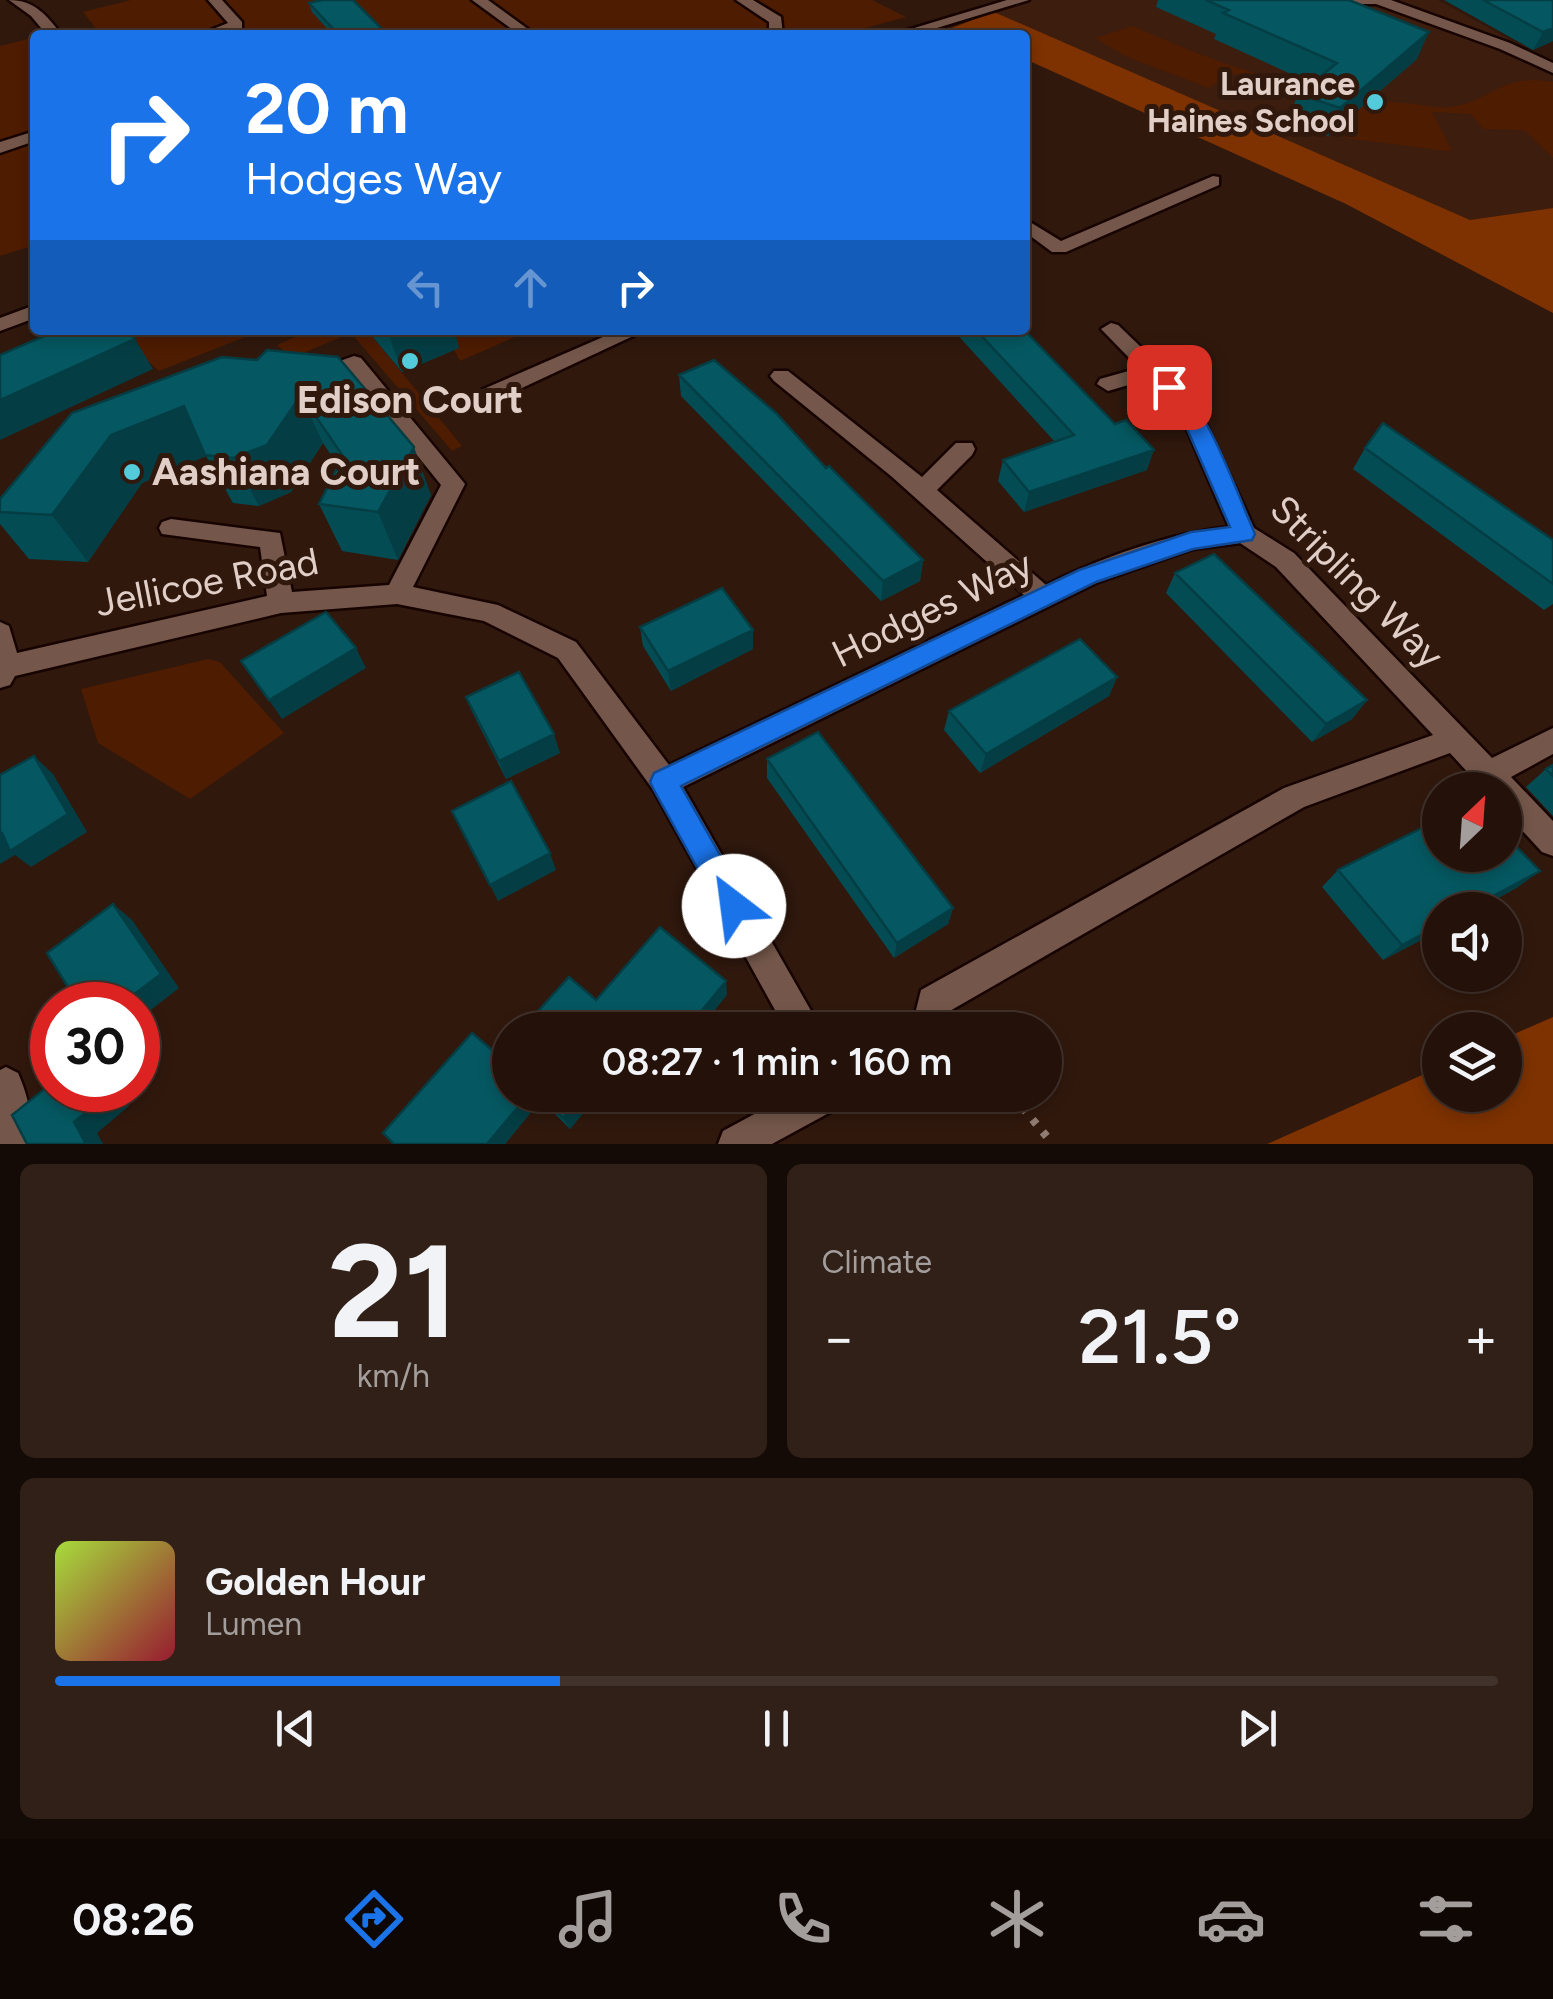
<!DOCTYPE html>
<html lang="en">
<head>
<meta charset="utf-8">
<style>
  body { margin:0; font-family:Figtree,sans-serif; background:#302018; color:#f1f3f6; height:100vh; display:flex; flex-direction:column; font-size:38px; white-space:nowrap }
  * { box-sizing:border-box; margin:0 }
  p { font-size:32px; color:#a39e9c }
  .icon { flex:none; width:55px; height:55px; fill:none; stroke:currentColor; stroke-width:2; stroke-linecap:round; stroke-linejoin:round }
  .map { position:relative; height:1144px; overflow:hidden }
  .panel { display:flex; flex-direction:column; gap:20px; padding:20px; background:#140a06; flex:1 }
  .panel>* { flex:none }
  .hud { position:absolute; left:30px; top:30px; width:1000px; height:305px; border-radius:10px; box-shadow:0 5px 15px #0003,0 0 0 2px #41322b; background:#1a73e8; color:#fff; overflow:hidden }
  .needle { width:65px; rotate:25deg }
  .tools { position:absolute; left:1422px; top:772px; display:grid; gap:20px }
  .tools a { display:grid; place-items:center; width:100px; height:100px; border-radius:50%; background:#24120a; box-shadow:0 5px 15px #0003,0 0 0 2px #41322b; font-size:50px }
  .speed { position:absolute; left:30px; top:982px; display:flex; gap:20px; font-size:50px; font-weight:700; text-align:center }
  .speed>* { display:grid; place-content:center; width:130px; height:130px; border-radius:50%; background:#24120a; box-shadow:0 5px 15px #0003,0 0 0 2px #41322b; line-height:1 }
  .speed .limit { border:15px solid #d22; background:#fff; color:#111 }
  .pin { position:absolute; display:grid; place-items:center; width:85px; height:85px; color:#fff; margin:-42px; border-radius:20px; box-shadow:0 5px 15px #0006 }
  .me { position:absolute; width:110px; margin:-55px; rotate:330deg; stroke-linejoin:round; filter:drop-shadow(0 0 8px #0008) }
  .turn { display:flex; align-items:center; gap:35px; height:210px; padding:0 50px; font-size:45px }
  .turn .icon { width:130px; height:130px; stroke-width:2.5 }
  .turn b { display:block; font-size:70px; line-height:85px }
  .lanes { display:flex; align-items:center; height:95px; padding:0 50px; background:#0003; justify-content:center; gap:50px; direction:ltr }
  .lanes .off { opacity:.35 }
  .big { font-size:75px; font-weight:600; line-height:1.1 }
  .panel .card { flex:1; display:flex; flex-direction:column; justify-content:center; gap:15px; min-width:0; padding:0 35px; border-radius:15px; background:#302018 }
  .panel .dial { align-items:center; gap:0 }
  .dial b { font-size:130px; line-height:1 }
  .song { display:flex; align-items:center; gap:30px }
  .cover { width:120px; height:120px; border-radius:15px; background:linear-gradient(135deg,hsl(80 70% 55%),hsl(350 70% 35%)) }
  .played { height:10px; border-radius:5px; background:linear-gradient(90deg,#1a73e8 35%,#41322b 35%) }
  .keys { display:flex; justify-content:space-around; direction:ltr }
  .heat { display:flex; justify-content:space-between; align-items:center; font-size:55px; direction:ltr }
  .panel .tiles { flex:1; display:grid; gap:20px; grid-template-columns:1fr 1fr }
  .card:last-child { grid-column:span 2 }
  .trip { position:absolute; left:492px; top:1012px; width:570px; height:100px; border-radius:50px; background:#24120a; box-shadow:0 5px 15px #0003,0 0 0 2px #41322b; font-weight:600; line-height:100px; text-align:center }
  .menu { display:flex; height:160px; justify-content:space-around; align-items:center; background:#0e0704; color:#a39e9c }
  .menu .icon { width:70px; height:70px }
  .menu .selected { color:#1a73e8 }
  .menu b { font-size:45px; color:#f1f3f6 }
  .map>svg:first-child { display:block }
  .built { fill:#3c1d0e }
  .green { fill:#4e1c01 }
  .forest { fill:#7e3201 }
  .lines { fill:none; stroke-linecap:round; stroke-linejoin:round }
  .minor-casing { stroke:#170300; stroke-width:5 }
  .path { stroke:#907c73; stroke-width:8; stroke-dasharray:6 10; stroke-linecap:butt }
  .minor { fill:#74574a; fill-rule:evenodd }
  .wall { fill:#044c53 }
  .shaded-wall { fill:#043e44 }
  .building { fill:#055861; stroke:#043e44; stroke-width:2.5 }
  .route { fill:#1a73e8; stroke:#114b97; stroke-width:2.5 }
  .poi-dot { fill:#53cbda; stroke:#30180d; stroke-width:4 }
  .labels { text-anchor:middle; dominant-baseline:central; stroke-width:10; stroke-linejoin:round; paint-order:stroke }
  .far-poi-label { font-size:32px; font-weight:bold; fill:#e0cec7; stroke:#30180d; text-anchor:end }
  .poi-label { font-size:38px; font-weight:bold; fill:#e0cec7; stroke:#30180d }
  .street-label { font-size:38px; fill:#e0cec7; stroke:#30180d }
</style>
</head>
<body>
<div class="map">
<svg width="1553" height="1144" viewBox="0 0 1553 1144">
  <rect width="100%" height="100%" fill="#30180d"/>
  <path class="built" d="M1029,0h409l115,63v145l-83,13 -476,-209z"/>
  <path class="green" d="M131,0h741l34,17 -66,18h-739l-18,-23z
    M1133,26c87,39 176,70 272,77 14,1 33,6 46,4 43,-7 49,-34 102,-25v76l-29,-28 -41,-1 -12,-15 -39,-2 20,38 -5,1 -101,-13 -4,-6 19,-24 -130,-35 -22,15 -84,-32 -30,-18z
    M32,38l3,207 -35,11v-210z
    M144,330h119l-104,41 -36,-32z
    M302,330h65l95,116 -10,5 -101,-118 -60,25 -14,-13 27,-12z
    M444,330h87l-71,31z
    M208,659l12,3 64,71 -94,66 -92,-56 -17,-54z"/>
  <path class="forest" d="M994,12l476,208 83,-12v105l-207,-109 -321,-145v-24h-92z
    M1553,1017v127h-286l173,-77v28h65v-57z"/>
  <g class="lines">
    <defs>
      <path id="minor" d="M9,0c26,0 38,16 53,35h-15l-16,-19z
        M208,0h14l20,22v6l-22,7h-22l30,-12z
        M472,0h16l48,35h-16z
        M736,0h17l28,17 2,18h-14v-13z
        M1007,0h22l-115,35h-23z
        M1334,0h57l119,43 43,20v10l-53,-24 -124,-45h-35z
        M35,131v10l-35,12v-11z
        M1213,176l6,1v8l-153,67h-14l-27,-20v-13l36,22z
        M35,305v13l-35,13v-13z
        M1111,323l7,2 76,73 60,130 40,25 198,205 61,-30v26l-42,23 42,44v35l-11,-4 -37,-40v-22h-21l-34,-37 -146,54 -356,205 -3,18h-34l10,-40 363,-202 149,-53 -157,-168 -36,-24 -47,6 -97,34 -413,204 139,243h-36l-132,-239 -96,-133 -74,-37 -87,-17 -116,9 -266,63 -5,9 -10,3v-66l9,4 8,27 250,-57 -7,-49 -98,-13 -3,-6 3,-6 9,-3 109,14 12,59 97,-7 52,-100 -91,-113 -34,12 -11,-7 4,-5 45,-16 7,2 104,126 -52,103 85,18 78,37 93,123 355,-170 -133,-119 -117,-95 -4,-5 4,-5h14l134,106 34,-34h16l3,6 -3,6 -35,35 109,95c57,-28 120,-51 183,-58l-52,-121 -28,-27 -41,12 -11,-7 3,-5 39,-11 -38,-39z
        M619,330h27l-165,77h-16l-3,-5 3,-5z
        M6,1067l12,6c10,23 16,46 12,71h-30v-74z
        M789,1095h54l-5,13 -66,36h-54l5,-13z"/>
    </defs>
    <use href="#minor" class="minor-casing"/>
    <path class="path" d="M1012,1095l41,49"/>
    <use href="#minor" class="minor"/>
  </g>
  <path class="wall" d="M1158,0h191l68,59 -89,77 -41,-14 11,-28 13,-11 -97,-44 2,-5 -60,-27z
    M1444,0h109v41l-20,9z
    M309,3l79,32h-55l-21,-23z
    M367,330h87l5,18 -57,24z
    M953,330h71l91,94 32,46 -123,42 -26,-31 5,-21 52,-18z
    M257,360l174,135 -33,65 -56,-9 -23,-47 19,-38 -15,-23 -32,49 -32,14 -26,-3 -27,-47 -64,27 -54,79 -59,-3 -29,-35v-25z
    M679,375l147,93 97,92 -3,21 -39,20 -200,-205z
    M1365,448l188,92v64l-9,6 -191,-141z
    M1175,573l192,127 -15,19 -40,23 -146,-149z
    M640,627l113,22 -82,42 -28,-45z
    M1117,677l-8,19 -129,77 -36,-43 5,-19z
    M466,697l94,56 -54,26 -32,-63z
    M767,759l186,149 -5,16 -54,34 -127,-180z
    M1553,765v51l-27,-29 20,-18z
    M1338,870l180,17 -42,23h-36v20l-57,30 -61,-73z
    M498,1055l12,40h88l-28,34 -29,-29 -36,44h-111z"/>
  <path class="shaded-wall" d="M1553,28v13l-20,9 10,-18z
    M1429,32l-12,27 -89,77 12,-28z
    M387,330h67l5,18 -57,24z
    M135,339l18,30 -153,71v-40z
    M301,395l22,48 -32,49 -32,14 -26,-48z
    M184,406l27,48 -69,29 -54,79 -36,-47 59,-80z
    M414,447l17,48 -33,65 -20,-48z
    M1154,450l-7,20 -123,42 5,-20z
    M923,560l-3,21 -39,20 2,-20z
    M753,630v19l-82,42 -3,-20z
    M356,648l10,20 -84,51 -13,-19z
    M1117,677l-8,19 -129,77 6,-19z
    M1367,700l-15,19 -40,23 14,-18z
    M554,734l6,19 -54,26 -7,-18z
    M34,756l19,18 34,58 -56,35 -16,-12 -15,9v-30z
    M550,853l6,17 -58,31 -8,-16z
    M1540,871l-22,16 -42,23h-9z
    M113,904l19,16 47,68 -41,32v-15h-18z
    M953,908l-5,16 -54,34 3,-15z
    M1440,925v5l-57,30 19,-15z
    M726,981l1,14 -28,35h-13z
    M106,1090h14l9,16 -32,27 6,11h-17l-12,-22z
    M528,1095h10l3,5 -36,44h-18z
    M582,1095h16l-28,34 -7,-11z"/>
  <path class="building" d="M322,0h31l35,35h-49l-30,-32z
    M1206,0h143l80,32 -89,76 -42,-14 39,-31 -114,-50 6,-3z
    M1483,0h70v28l-10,4z
    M58,330h68l9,9 -135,61v-45z
    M976,330h48l91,94 11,-4 28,30 -125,42 -26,-32 71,-25z
    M267,350l71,7 76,90 -36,65 -59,-8 24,-48 -42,-61 -34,50 -34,13 -28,-3 -21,-49 -73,29 -59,80 -52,-3v-13l72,-86 150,-56 35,3z
    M714,360l62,53 50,55 3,-2 94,94 -40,21 -204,-206z
    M1383,423l170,117v44l-188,-136z
    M1214,554l153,146 -41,24 -151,-151z
    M722,588l31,42 -85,41 -28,-44z
    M326,612l30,36 -87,52 -28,-39z
    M1080,639l37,38 -131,77 -37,-43z
    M519,672l35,62 -55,27 -33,-64z
    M818,732l135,176 -56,35 -130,-184z
    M34,756l34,58 -58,37 -8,-18 -2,1v-59z
    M1553,765v11l-7,-7z
    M511,781l39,72 -60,32 -38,-74z
    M1440,819v36h65v-20l35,36 -73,39h-27v15l-38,20 -64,-75z
    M113,904l48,70 -41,31h-41l-32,-52z
    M660,927l66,54 -40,49h-165l48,-53 27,23z
    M472,1033l26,22 12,-13v53h18l-41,49h-93l-11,-11z
    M52,1083v7h54l2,4 -34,28 12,22h-59l-15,-29z
    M540,1095h42l-19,23z"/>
  <path class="route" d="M1169,380c34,12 70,119 86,154l-3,6 -59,9 -97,33 -415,204 68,120 -4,10 -11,4 -10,-4 -70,-126 -4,-8 4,-9 425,-203 112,-38 39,-5 -53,-121 -17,-19z"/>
  <g class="poi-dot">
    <circle cx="1375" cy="102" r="10"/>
    <circle cx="410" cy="361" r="10"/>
    <circle cx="132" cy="472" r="10"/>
  </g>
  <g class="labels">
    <g class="far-poi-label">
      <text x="1355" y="84">Laurance<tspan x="1355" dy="37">Haines School</tspan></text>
    </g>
    <g class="poi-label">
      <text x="410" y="400">Edison Court</text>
      <text x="152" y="472" text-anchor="start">Aashiana Court</text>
    </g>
    <g class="street-label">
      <text transform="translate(207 582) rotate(-11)">Jellicoe Road</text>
      <text transform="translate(1357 582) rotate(45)">Stripling Way</text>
      <text transform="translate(932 609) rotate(-26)">Hodges Way</text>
    </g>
  </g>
</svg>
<div class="tools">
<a><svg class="needle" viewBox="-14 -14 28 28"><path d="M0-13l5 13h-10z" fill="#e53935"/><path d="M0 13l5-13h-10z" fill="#a39e9c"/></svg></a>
<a><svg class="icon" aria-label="sound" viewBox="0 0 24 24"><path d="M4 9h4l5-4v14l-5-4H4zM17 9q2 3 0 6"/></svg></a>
<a><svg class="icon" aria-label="layers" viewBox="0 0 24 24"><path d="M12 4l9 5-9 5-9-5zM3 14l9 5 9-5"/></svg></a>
</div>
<div class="speed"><div class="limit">30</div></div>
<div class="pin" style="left:1169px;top:387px;background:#d93025"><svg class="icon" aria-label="arrive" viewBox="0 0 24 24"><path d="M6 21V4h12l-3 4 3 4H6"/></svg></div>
<svg class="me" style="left:734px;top:906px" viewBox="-20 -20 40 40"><circle r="19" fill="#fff"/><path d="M0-13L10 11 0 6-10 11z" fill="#1a73e8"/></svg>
<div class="trip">08:27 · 1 min · 160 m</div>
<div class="hud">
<div class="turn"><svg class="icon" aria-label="right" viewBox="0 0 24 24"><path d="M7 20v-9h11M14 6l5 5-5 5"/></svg><div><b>20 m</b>Hodges Way</div></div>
<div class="lanes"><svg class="icon off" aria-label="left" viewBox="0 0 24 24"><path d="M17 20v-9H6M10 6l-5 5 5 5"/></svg><svg class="icon off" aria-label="ahead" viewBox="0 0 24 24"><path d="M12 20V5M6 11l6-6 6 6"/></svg><svg class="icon" aria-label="right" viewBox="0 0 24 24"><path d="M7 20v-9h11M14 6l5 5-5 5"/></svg></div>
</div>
</div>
<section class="panel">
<div class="tiles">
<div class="card dial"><b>21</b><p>km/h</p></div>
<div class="card"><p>Climate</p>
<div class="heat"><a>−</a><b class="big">21.5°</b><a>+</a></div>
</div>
<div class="card">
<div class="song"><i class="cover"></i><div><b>Golden Hour</b><p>Lumen</p></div></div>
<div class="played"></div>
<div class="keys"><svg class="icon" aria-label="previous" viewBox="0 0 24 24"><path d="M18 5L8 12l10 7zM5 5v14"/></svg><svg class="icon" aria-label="pause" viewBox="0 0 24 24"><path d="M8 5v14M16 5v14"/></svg><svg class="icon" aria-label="next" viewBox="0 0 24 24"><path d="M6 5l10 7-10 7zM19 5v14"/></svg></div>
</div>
</div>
</section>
<nav class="menu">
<b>08:26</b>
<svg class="icon selected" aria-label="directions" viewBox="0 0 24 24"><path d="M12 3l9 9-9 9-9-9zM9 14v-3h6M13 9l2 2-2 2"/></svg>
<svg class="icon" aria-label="music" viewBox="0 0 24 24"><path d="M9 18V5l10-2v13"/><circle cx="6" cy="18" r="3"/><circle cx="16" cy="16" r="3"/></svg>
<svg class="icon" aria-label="phone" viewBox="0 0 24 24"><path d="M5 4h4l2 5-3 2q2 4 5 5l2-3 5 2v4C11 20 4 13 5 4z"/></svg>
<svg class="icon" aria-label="climate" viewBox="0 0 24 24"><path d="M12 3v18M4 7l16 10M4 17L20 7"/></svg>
<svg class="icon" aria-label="car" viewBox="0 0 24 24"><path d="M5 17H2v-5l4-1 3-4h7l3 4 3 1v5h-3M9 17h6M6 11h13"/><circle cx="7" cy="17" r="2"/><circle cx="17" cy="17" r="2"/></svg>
<svg class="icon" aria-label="filters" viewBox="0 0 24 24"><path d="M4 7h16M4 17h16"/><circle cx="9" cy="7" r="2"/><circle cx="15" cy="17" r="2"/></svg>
</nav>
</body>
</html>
